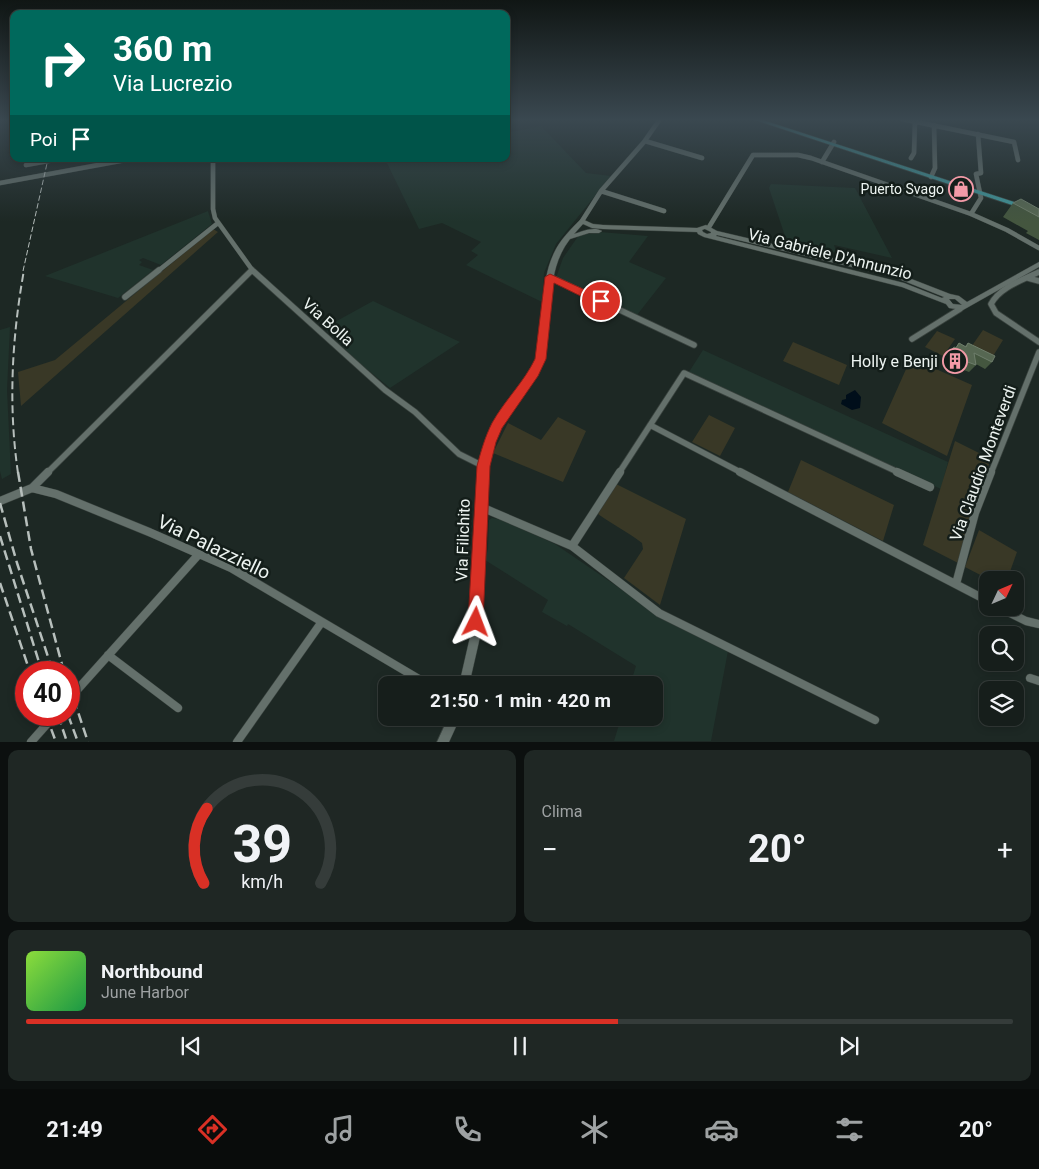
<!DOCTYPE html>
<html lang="it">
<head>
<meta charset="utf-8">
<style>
  body { margin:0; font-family:Roboto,sans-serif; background:#1f2724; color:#f1f3f6; height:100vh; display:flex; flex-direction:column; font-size:19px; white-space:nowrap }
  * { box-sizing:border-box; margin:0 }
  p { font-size:16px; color:#9ea2a3 }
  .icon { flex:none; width:28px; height:28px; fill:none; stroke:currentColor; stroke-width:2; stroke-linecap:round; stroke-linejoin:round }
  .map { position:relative; height:742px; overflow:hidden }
  .side { display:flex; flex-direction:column; gap:8px; padding:8px; background:#0c100f; flex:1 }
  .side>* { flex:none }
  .banner { position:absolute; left:10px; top:10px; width:500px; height:152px; border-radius:10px; box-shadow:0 2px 8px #0003,0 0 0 1px #353c3a; background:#00695c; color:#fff; overflow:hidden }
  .needle { width:32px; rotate:46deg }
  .fabs { position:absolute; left:979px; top:571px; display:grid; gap:10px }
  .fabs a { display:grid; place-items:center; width:45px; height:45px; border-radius:10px; background:#161e1b; box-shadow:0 2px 8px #0003,0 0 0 1px #353c3a; font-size:25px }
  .speed { position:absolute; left:15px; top:661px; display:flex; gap:10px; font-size:25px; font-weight:700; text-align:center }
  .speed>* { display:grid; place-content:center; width:65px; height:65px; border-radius:50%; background:#161e1b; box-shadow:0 2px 8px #0003,0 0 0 1px #353c3a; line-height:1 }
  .speed .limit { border:8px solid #d22; background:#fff; color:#111 }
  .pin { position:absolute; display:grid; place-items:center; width:42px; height:42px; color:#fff; margin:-21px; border:2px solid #fff; border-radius:50%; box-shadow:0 1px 5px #0007 }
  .me { position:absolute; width:55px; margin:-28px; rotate:3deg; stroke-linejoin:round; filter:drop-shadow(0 0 4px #0008) }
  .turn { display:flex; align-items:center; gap:18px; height:105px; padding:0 20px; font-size:22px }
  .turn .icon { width:65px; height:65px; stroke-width:2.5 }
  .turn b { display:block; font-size:35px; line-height:42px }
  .then { display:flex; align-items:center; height:48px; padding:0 20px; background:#0003; gap:10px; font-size:19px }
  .big { font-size:38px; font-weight:700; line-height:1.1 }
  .side .card { flex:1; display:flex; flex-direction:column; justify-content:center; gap:8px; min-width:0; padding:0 18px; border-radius:10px; background:#1f2724 }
  .side .dial { align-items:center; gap:0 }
  .dial svg { height:130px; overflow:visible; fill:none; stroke:#353c3a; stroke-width:7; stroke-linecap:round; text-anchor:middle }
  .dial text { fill:#f1f3f6; stroke:none }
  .song { display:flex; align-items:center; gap:15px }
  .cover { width:60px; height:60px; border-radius:8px; background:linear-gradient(135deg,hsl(90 70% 55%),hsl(140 70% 35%)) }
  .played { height:5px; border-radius:2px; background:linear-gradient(90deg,#d93025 60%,#353c3a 60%) }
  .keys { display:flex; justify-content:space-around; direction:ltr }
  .heat { display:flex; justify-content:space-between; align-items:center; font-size:28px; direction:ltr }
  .side .tiles { flex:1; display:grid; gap:8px; grid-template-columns:1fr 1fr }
  .card:last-child { grid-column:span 2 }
  .trip { position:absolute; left:378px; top:676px; width:285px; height:50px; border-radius:10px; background:#161e1b; box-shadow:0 2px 8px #0003,0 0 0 1px #353c3a; font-weight:700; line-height:50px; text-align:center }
  .tabs { display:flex; height:80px; justify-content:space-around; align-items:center; background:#090c0b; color:#9ea2a3 }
  .tabs .icon { width:35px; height:35px }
  .tabs .on { color:#d93025 }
  .tabs b { font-size:22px; color:#f1f3f6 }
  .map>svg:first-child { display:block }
  .built { fill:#20332c }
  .green { fill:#393826 }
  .water { fill:#000e1a }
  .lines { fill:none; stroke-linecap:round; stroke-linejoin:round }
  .minor-far2-casing { stroke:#3a433f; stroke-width:5 }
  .minor-far1-casing { stroke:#3a433f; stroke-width:7 }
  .minor-casing { stroke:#3a433f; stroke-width:9 }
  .tertiary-casing { stroke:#3a433f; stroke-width:1 }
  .primary-casing { stroke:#3a433f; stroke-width:1 }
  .minor-far2 { stroke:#64706b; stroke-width:4.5 }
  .minor-far1 { stroke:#64706b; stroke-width:5.5 }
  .minor { stroke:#64706b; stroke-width:8 }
  .tertiary { fill:#64706b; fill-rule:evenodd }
  .primary { fill:#41969a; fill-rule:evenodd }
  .rail-far2 { stroke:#b7bfbc; stroke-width:1; stroke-dasharray:5.5 2.5; stroke-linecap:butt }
  .rail-far1 { stroke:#b7bfbc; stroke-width:2; stroke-dasharray:8 4; stroke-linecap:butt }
  .rail { stroke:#b7bfbc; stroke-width:2.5; stroke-dasharray:10 5; stroke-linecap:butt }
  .wall { fill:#44563f }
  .building { fill:#566752; stroke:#6e7d6b }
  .route { fill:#d93025; stroke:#8d1f18 }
  .labels { text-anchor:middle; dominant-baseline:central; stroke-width:5; stroke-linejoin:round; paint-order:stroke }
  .far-poi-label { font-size:14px; fill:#edf4f1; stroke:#141e1a; text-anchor:end }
  .street-label { font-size:16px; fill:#edf4f1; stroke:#141e1a }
  .poi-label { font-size:16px; fill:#edf4f1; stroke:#141e1a; text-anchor:end }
  .near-street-label { font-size:19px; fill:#edf4f1; stroke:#141e1a }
</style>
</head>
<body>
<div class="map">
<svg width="1039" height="742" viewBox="0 0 1039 742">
  <rect width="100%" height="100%" fill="#1d2824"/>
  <path class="built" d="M541,126l45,47 25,3 -55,68 -12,29 -2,29 -76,-37 12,-10 -7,-4 10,-9 -39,-19 -23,6 -34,-70h121v-26z
    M771,184l84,4 37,70 -58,-13 3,8 -10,-2 -4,2 -35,-8 -19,-57z
    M208,211l4,13 -51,41 -18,-7 -4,2 3,2 -3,3 14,5 -35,28 -73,-22z
    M600,232l48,4 -19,26 37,16 -29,37 -81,-37 7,-20 16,-23z
    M373,301l87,41 -70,46 -33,-27 -33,-33z
    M10,327l-3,63 4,84 -9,5 -2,-8v-141z
    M703,350l245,112 -7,27 -252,-117z
    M492,518l10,2 53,24 104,71 69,36 -17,90h-97l7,-23h33v-33h-24l6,-19 -68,-42 -1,2 -25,-14 6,-12 -63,-40 3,-11 1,-29z"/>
  <path class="green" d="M213,229l5,3 -197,174 -3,-34 37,-12z
    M983,330l20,10 -13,21 -21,-11z
    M937,331l18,8 -12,17 -18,-9z
    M793,342l54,23 -8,20 -56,-24z
    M911,358l61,27 -25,71 -65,-33z
    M709,415l26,13 -15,28 -28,-14z
    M558,417l28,14 -23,51 -70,-29 15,-30 33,17z
    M955,441l36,18 -20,52 -13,52 -35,-18z
    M801,460l93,45 -11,36 -95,-49z
    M616,484l70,35 -26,86 -36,-27 19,-29 -1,-6c-14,-11 -30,-19 -44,-29z
    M979,530l38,22 -10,28h-17l-25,-13z"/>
  <path class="water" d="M855,390l6,7 -1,11 -8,2 -11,-6 1,-4 4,-1v-4z"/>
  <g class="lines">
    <defs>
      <path id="minor-far2" d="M902,119l112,23 4,18
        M645,141l57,17
        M911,158l3,-5 1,-32
        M213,159v50l2,9 38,53
        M822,162l12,-20
        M26,165l33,-6
        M931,177l4,-9 -1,-43
        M0,183l131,-24
        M601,191l63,20
        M971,214l10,-16 -5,-24 5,-1 -3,-39
        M582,221l19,-30 43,-49 16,-23
        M709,227l44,-72h45l13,3 160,56 36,16 32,18
        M158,271l60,-48"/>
      <path id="minor-far1" d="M252,270l133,120 30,22 44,42 24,12
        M1039,272c-16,8 -39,15 -48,32l5,9 43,29
        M550,277l144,68
        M1028,278l11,3
        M125,297l34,-27
        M912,339l48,-30
        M650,425l92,48
        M47,473l205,-203
        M619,473l65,-100 216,100
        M991,473l48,-121"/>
      <path id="minor" d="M740,472l248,129
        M897,472l33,15
        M32,488l16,-16
        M0,501l32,-13 24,6 93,38 82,36 198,117
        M481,507l91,39 87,67 216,107
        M572,546l48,-74
        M956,584l19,-71 16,-41
        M1000,608l26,13 13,3
        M108,655l70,53
        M1030,678l9,3
        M69,699l130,-145
        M31,742l24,-27
        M237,742l84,-119"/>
      <path id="tertiary" d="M582,219l11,5 10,1 94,3 9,-3 11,6 179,42 54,21 9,2 8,6 72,-40v5l-76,43 -14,-2 -3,-4 -44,-17 -198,-50 -6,-3 -1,-2 -94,-3 -11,-1 -9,-4 -9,10c9,-3 20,-8 28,-3l-3,2h-10l-19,6c-27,35 -15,79 -26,119 -8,27 -29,45 -43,68 -8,12 -10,27 -14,40l-7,171 -11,48h-10l11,-48 9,-171c4,-16 8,-33 17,-47 13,-20 33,-37 40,-60 11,-34 2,-73 18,-106 6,-13 16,-23 26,-33zM705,229l6,3v1l-4,1 -4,-2 -1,-2zM717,235l177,42 50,20 -2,1 -38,-15 -188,-47zM949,299h6l7,6 -9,-1z
        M448,718h12l-11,24h-12z"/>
      <path id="primary" d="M752,119h8l279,91v4z"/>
    </defs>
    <use href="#minor-far2" class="minor-far2-casing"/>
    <use href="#minor-far1" class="minor-far1-casing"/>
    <use href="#minor" class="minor-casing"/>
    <use href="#tertiary" class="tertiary-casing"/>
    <use href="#primary" class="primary-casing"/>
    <use href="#minor-far2" class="minor-far2"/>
    <use href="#minor-far1" class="minor-far1"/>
    <use href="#minor" class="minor"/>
    <use href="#tertiary" class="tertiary"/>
    <use href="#primary" class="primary"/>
    <path class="rail-far2" d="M23,271l25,-112"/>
    <path class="rail-far1" d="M18,473c-10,-68 -6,-136 6,-203"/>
    <path class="rail" d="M18,472l13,77 33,123
      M0,503l17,60 36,109
      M0,536l42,136
      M0,583l30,89
      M69,685l19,57
      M46,715l10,27
      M58,715l9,27
      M68,715l10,27"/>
  </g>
  <path class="wall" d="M1013,203l26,6v31l-13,-7 2,-2 -25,-14z
    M959,343l6,3 3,-3 24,19 -7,7 -9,-5v1l-7,7 -24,-9v-5l9,-11 1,1z"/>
  <path class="building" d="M1021,199l18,10v8l-26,-14z
    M959,343l7,4 2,-4 27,13 -3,6 -18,-9 2,12 -25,-9v-5l3,-4 2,1z"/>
  <linearGradient id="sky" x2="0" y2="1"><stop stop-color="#101614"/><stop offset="0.54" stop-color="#3a4850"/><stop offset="1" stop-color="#3a4850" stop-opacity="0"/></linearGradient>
  <rect width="1039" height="222" fill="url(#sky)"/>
  <path class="route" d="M550,274l55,25 1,2 -1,3h-8l-43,-21 -8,76 -8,17 -36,52 -6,14 -6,24 -7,156 -2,6 -5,2 -6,-2 -2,-6 9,-156c4,-15 8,-29 15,-43 13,-23 32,-41 43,-64l10,-82z"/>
  <defs>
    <symbol id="shop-ring" viewBox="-11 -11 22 22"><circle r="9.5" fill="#141e1a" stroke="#f39aa7" stroke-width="1.5"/><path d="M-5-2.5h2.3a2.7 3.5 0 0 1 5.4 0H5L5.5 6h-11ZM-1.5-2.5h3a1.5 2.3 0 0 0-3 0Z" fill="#f39aa7"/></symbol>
    <symbol id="building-ring" viewBox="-11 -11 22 22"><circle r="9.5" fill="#141e1a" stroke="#f39aa7" stroke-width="1.5"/><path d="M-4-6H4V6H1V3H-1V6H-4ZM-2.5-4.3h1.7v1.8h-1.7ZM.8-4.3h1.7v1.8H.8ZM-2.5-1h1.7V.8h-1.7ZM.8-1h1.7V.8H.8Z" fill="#f39aa7"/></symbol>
  </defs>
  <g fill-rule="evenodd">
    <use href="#shop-ring" x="947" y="175" width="28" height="28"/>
    <use href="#building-ring" x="941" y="347" width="28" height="28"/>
  </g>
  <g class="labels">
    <g class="far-poi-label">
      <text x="944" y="189">Puerto Svago</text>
    </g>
    <g class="street-label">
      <text transform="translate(830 254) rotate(14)">Via Gabriele D'Annunzio</text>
      <text transform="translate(328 322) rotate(42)">Via Bolla</text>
      <text transform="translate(983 463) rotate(-70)">Via Claudio Monteverdi</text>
      <text transform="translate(463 540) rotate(-88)">Via Filichito</text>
    </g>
    <g class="poi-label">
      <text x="938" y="361">Holly e Benji</text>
    </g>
    <g class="near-street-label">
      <text transform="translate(214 547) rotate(26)">Via Palazziello</text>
    </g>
  </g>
</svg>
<div class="fabs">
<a><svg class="needle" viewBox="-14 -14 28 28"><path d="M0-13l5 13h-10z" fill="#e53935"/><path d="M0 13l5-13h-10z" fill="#9ea2a3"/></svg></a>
<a><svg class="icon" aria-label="search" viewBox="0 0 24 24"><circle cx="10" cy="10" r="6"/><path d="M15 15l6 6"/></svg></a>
<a><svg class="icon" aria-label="layers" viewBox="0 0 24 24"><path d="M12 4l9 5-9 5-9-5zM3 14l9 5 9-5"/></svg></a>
</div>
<div class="speed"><div class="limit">40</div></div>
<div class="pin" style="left:601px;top:301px;background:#d93025"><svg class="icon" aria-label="arrive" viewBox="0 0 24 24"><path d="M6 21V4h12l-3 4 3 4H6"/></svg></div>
<svg class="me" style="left:476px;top:622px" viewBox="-20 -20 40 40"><path d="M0-17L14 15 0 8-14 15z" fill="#d93025" stroke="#fff" stroke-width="4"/></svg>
<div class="trip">21:50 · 1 min · 420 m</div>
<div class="banner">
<div class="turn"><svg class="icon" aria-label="right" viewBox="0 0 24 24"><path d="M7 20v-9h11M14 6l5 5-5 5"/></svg><div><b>360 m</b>Via Lucrezio</div></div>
<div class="then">Poi<svg class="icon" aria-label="arrive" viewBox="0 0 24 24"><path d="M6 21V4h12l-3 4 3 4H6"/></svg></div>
</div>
</div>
<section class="side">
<div class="tiles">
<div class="card dial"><svg viewBox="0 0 100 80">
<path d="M14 69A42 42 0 1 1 86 69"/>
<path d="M14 69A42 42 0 0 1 16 23" stroke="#d93025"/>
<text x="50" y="56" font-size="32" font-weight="700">39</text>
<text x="50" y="72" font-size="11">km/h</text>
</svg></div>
<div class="card"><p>Clima</p>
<div class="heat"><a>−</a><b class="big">20°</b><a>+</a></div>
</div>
<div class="card">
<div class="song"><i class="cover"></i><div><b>Northbound</b><p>June Harbor</p></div></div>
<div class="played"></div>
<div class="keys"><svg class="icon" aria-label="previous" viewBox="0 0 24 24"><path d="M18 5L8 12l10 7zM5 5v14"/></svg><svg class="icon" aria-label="pause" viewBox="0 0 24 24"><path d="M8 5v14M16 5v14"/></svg><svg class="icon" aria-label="next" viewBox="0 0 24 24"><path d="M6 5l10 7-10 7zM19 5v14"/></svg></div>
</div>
</div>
</section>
<nav class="tabs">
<b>21:49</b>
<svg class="icon on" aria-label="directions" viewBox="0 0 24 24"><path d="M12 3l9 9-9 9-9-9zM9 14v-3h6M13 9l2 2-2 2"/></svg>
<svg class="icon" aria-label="music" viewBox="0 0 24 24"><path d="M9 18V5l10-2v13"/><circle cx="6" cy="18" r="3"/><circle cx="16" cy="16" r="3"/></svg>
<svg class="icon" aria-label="phone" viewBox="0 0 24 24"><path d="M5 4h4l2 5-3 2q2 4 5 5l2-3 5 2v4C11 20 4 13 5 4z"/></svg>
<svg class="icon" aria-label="climate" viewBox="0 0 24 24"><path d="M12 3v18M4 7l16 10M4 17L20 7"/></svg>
<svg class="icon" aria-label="car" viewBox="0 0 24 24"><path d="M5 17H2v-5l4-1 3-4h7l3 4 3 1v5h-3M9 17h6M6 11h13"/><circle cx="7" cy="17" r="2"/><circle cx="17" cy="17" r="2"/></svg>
<svg class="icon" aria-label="filters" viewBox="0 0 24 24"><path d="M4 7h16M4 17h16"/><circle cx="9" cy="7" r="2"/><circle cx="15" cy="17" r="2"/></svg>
<b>20°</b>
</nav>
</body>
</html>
